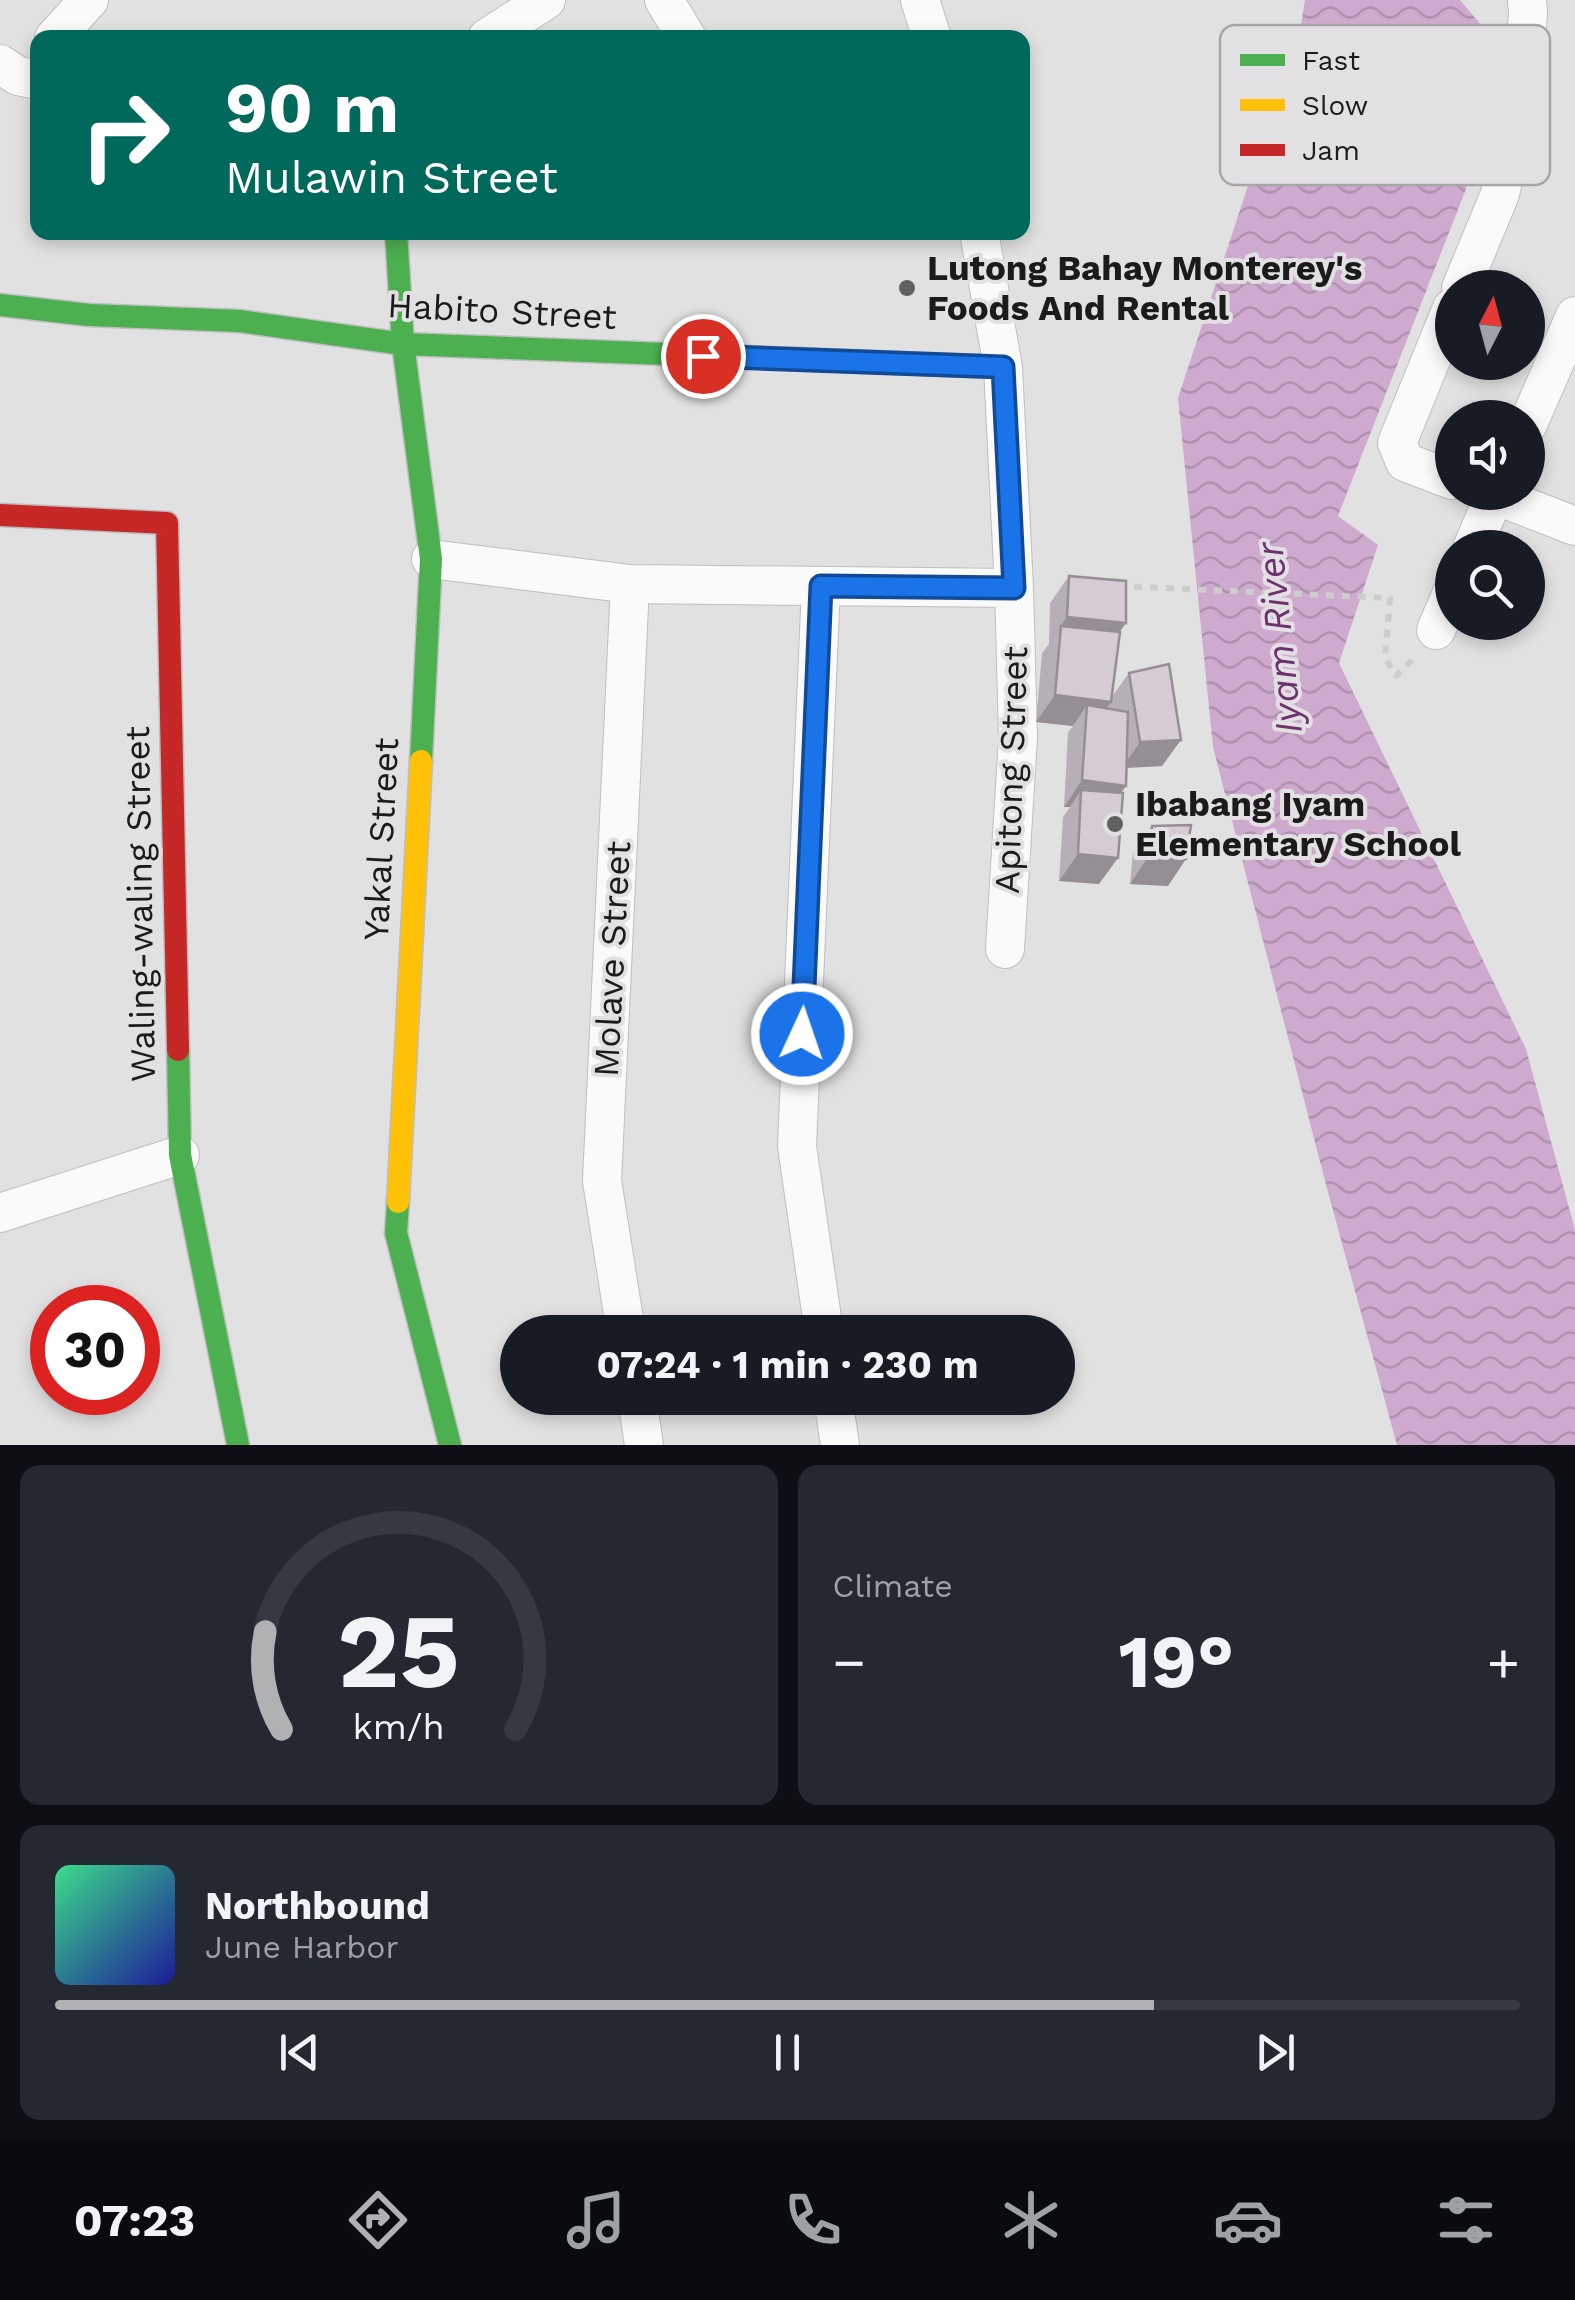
<!DOCTYPE html>
<html lang="en">
<head>
<meta charset="utf-8">
<style>
  body { margin:0; font-family:"Work Sans",sans-serif; background:#242831; color:#f1f3f6; height:100vh; display:flex; flex-direction:column; font-size:38px; white-space:nowrap }
  * { box-sizing:border-box; margin:0 }
  p { font-size:32px; color:#9ea1a6 }
  .icon { flex:none; width:55px; height:55px; fill:none; stroke:currentColor; stroke-width:2; stroke-linecap:round; stroke-linejoin:round }
  .map { position:relative; height:1445px; overflow:hidden }
  .sheet { display:flex; flex-direction:column; gap:20px; padding:20px; background:#0d0f14; flex:1 }
  .sheet>* { flex:none }
  .hud { position:absolute; left:30px; top:30px; width:1000px; height:210px; border-radius:20px; box-shadow:0 5px 15px #0003; background:#00695c; color:#fff; overflow:hidden }
  .needle { width:65px; rotate:6deg }
  .fabs { position:absolute; left:1435px; top:270px; display:grid; gap:20px }
  .fabs a { display:grid; place-items:center; width:110px; height:110px; border-radius:50%; background:#171b24; box-shadow:0 5px 15px #0003; font-size:50px }
  .speed { position:absolute; left:30px; top:1285px; display:flex; gap:20px; font-size:50px; font-weight:700; text-align:center }
  .speed>* { display:grid; place-content:center; width:130px; height:130px; border-radius:50%; background:#171b24; box-shadow:0 5px 15px #0003; line-height:1 }
  .speed .limit { border:15px solid #d22; background:#fff; color:#111 }
  .pin { position:absolute; display:grid; place-items:center; width:85px; height:85px; color:#fff; margin:-42px; border:5px solid #fff; border-radius:50%; box-shadow:0 2px 10px #0007 }
  .me { position:absolute; width:110px; margin:-55px; rotate:3deg; stroke-linejoin:round; filter:drop-shadow(0 0 8px #0008) }
  .turn { display:flex; align-items:center; gap:35px; height:210px; padding:0 30px; font-size:45px }
  .turn .icon { width:130px; height:130px; stroke-width:2.5 }
  .turn b { display:block; font-size:70px; line-height:85px }
  .big { font-size:75px; font-weight:700; line-height:1.1 }
  .sheet .card { flex:1; display:flex; flex-direction:column; justify-content:center; gap:15px; min-width:0; padding:0 35px; border-radius:20px; background:#242831 }
  .sheet .dial { align-items:center; gap:0 }
  .dial svg { height:260px; overflow:visible; fill:none; stroke:#363941; stroke-width:7; stroke-linecap:round; text-anchor:middle }
  .dial text { fill:#f1f3f6; stroke:none }
  .song { display:flex; align-items:center; gap:30px }
  .cover { width:120px; height:120px; border-radius:15px; background:linear-gradient(135deg,hsl(150 70% 55%),hsl(240 70% 35%)) }
  .played { height:10px; border-radius:5px; background:linear-gradient(90deg,#b0b1b3 75%,#363941 75%) }
  .keys { display:flex; justify-content:space-around; direction:ltr }
  .heat { display:flex; justify-content:space-between; align-items:center; font-size:55px; direction:ltr }
  .sheet .tiles { flex:1; display:grid; gap:20px; grid-template-columns:1fr 1fr }
  .card:last-child { grid-column:span 2 }
  .trip { position:absolute; left:500px; top:1315px; width:575px; height:100px; border-radius:50px; background:#171b24; box-shadow:0 5px 15px #0003; font-weight:700; line-height:100px; text-align:center }
  .tabs { display:flex; height:160px; justify-content:space-around; align-items:center; background:#090b0e; color:#9ea1a6 }
  .tabs .icon { width:70px; height:70px }
  .tabs .active { color:#b0b1b3 }
  .tabs b { font-size:45px; color:#f1f3f6 }
  .map>svg:first-child { display:block }
  .water { fill:url(#water-waves) }
  .lines { fill:none; stroke-linecap:round; stroke-linejoin:round }
  .street-casing { stroke:#bfbfbf; stroke-width:40 }
  .fast-casing { stroke:#bfbfbf; stroke-width:25 }
  .slow-casing { stroke:#bfbfbf; stroke-width:25 }
  .jam-casing { stroke:#bfbfbf; stroke-width:25 }
  .path { stroke:#cecdce; stroke-width:6; stroke-dasharray:8 8; stroke-linecap:butt }
  .street { stroke:#fbfafb; stroke-width:38 }
  .fast { stroke:#4caf50; stroke-width:22 }
  .slow { stroke:#ffc107; stroke-width:22 }
  .jam { stroke:#c62828; stroke-width:22 }
  .wall { fill:#b7afb7 }
  .shaded-wall { fill:#958e95 }
  .building { fill:#d5cbd5; stroke:#958e95; stroke-width:2.5 }
  .route-casing { stroke:#114b97; stroke-width:25 }
  .route { stroke:#1a73e8; stroke-width:18 }
  .poi-dot { fill:#616061; stroke:#e3e0e3; stroke-width:4 }
  .labels { text-anchor:middle; dominant-baseline:central; stroke-width:8; stroke-linejoin:round; paint-order:stroke }
  .poi-label { font-size:35px; font-weight:bold; fill:#1c1b1c; stroke:#e3e0e3; text-anchor:start }
  .street-label { font-size:35px; fill:#1c1b1c; stroke:#e3e0e3 }
  .water-label { font-size:38px; font-style:italic; fill:#6e3170; stroke:#e3e0e3 }
  .key { fill:#e3e0e3; stroke:#a7a5a7; stroke-width:2.5 }
  .key-label { font-size:28px; fill:#1c1b1c }
</style>
</head>
<body>
<div class="map">
<svg width="1575" height="1445" viewBox="0 0 1575 1445">
  <defs>
    <pattern id="water-waves" width="16" height="10" patternUnits="userSpaceOnUse" patternTransform="scale(2.5)"><rect width="16" height="10" fill="#ceaace"/><path d="M0 5q4-4 8 0t8 0" fill="none" stroke="#b092b0"/></pattern>
  </defs>
  <rect width="100%" height="100%" fill="#e2e1e2"/>
  <path class="water" d="M1305,0h155l38,45 -32,144 -128,327 40,29 -39,118 187,386 49,181v215h-178l-72,-264 -112,-434 -35,-349 123,-373z"/>
  <g class="lines">
    <defs>
      <path id="street" d="M664,0l23,38
        M920,0l12,38
        M54,38l35,-38
        M487,38l59,-38
        M0,64l18,12 20,4
        M979,232l24,135 11,221 4,149 -13,212
        M1461,288l39,-94 21,-92 7,-89 -1,-13
        M1452,308l-55,135 8,19 47,18
        M1528,424l47,-108
        M1487,492l88,34
        M1472,548l24,-56
        M431,559l199,25 384,4
        M821,586l-24,560 27,186
        M1436,630l16,-37
        M0,1213l180,-58
        M626,1332l-24,-151 28,-597
        M637,1398l7,47
        M833,1398l7,47"/>
      <path id="fast" d="M396,232l7,112 28,215 -10,202
        M0,305l89,10 150,6 164,23 600,23
        M178,1050l2,105 58,290
        M398,1202l-2,31 54,212"/>
      <path id="slow" d="M398,1202l23,-441"/>
      <path id="jam" d="M0,515l167,8 11,527"/>
    </defs>
    <use href="#street" class="street-casing"/>
    <use href="#fast" class="fast-casing"/>
    <use href="#slow" class="slow-casing"/>
    <use href="#jam" class="jam-casing"/>
    <path class="path" d="M1118,586l272,12 -5,60 11,18 21,-21"/>
    <use href="#street" class="street"/>
    <use href="#fast" class="fast"/>
    <use href="#slow" class="slow"/>
    <use href="#jam" class="jam"/>
  </g>
  <path class="wall" d="M1069,576l57,47 -7,9 -8,66 18,-25 33,93 -36,2 -27,116 -40,-3 4,-64 7,-10h-6l4,-75 5,-6 -37,-4 6,-69 7,-9 1,-41z
    M1152,826l16,60 -38,-2 3,-32z"/>
  <path class="shaded-wall" d="M1067,617l59,6 -19,27 -46,-24 -13,18z
    M1055,695l56,7 -19,26 -5,-23 -14,21 -37,-4z
    M1181,740l-19,26 -40,2 18,-26z
    M1082,780l44,6 -19,26 -26,-22 -11,17h-6z
    M1078,854l40,4 -19,26 -40,-3z
    M1148,857l38,2 -18,27 -38,-2z"/>
  <path class="building" d="M1069,576l57,5v42l-59,-6z
    M1061,626l59,6 -9,70 -56,-7z
    M1169,664l12,76 -41,2 -11,-69z
    M1087,705l41,7 -2,74 -44,-6z
    M1081,790l42,3 -5,65 -40,-4z
    M1191,825l-5,34 -38,-2 4,-31z"/>
  <g class="lines">
    <defs>
      <path id="route" d="M703,356l300,11 11,221 -193,-2 -19,448"/>
    </defs>
    <use href="#route" class="route-casing"/>
    <use href="#route" class="route"/>
  </g>
  <g class="poi-dot">
    <circle cx="907" cy="288" r="10"/>
    <circle cx="1115" cy="824" r="10"/>
  </g>
  <g class="labels">
    <g class="poi-label">
      <text x="927" y="268">Lutong Bahay Monterey's<tspan x="927" dy="40">Foods And Rental</tspan></text>
      <text x="1135" y="804">Ibabang Iyam<tspan x="1135" dy="40">Elementary School</tspan></text>
    </g>
    <g class="street-label">
      <text transform="translate(502 311) rotate(3)">Habito Street</text>
      <text transform="translate(1011 770) rotate(-88)">Apitong Street</text>
      <text transform="translate(381 839) rotate(-87)">Yakal Street</text>
      <text transform="translate(140 904) rotate(-91)">Waling-waling Street</text>
      <text transform="translate(612 959) rotate(-87)">Molave Street</text>
    </g>
    <g class="water-label">
      <text transform="translate(1279 638) rotate(-96)">Iyam River</text>
    </g>
  </g>
  <rect x="1220" y="25" width="330" height="160" rx="15" class="key"/>
  <rect x="1240" y="54" width="45" height="12" fill="#4caf50"/>
  <rect x="1240" y="99" width="45" height="12" fill="#ffc107"/>
  <rect x="1240" y="144" width="45" height="12" fill="#c62828"/>
  <g class="key-label">
    <text x="1302" y="70">Fast</text>
    <text x="1302" y="115">Slow</text>
    <text x="1302" y="160">Jam</text>
  </g>
</svg>
<div class="fabs">
<a><svg class="needle" viewBox="-14 -14 28 28"><path d="M0-13l5 13h-10z" fill="#e53935"/><path d="M0 13l5-13h-10z" fill="#9ea1a6"/></svg></a>
<a><svg class="icon" aria-label="sound" viewBox="0 0 24 24"><path d="M4 9h4l5-4v14l-5-4H4zM17 9q2 3 0 6"/></svg></a>
<a><svg class="icon" aria-label="search" viewBox="0 0 24 24"><circle cx="10" cy="10" r="6"/><path d="M15 15l6 6"/></svg></a>
</div>
<div class="speed"><div class="limit">30</div></div>
<div class="pin" style="left:703px;top:356px;background:#d93025"><svg class="icon" aria-label="arrive" viewBox="0 0 24 24"><path d="M6 21V4h12l-3 4 3 4H6"/></svg></div>
<svg class="me" style="left:802px;top:1034px" viewBox="-20 -20 40 40"><circle r="17" fill="#1a73e8" stroke="#fff" stroke-width="3"/><path d="M0-11L8 9 0 5-8 9z" fill="#fff"/></svg>
<div class="trip">07:24 · 1 min · 230 m</div>
<div class="hud">
<div class="turn"><svg class="icon" aria-label="right" viewBox="0 0 24 24"><path d="M7 20v-9h11M14 6l5 5-5 5"/></svg><div><b>90 m</b>Mulawin Street</div></div>
</div>
</div>
<section class="sheet">
<div class="tiles">
<div class="card dial"><svg viewBox="0 0 100 80">
<path d="M14 69A42 42 0 1 1 86 69"/>
<path d="M14 69A42 42 0 0 1 9 39" stroke="#b0b1b3"/>
<text x="50" y="56" font-size="32" font-weight="700">25</text>
<text x="50" y="72" font-size="11">km/h</text>
</svg></div>
<div class="card"><p>Climate</p>
<div class="heat"><a>−</a><b class="big">19°</b><a>+</a></div>
</div>
<div class="card">
<div class="song"><i class="cover"></i><div><b>Northbound</b><p>June Harbor</p></div></div>
<div class="played"></div>
<div class="keys"><svg class="icon" aria-label="previous" viewBox="0 0 24 24"><path d="M18 5L8 12l10 7zM5 5v14"/></svg><svg class="icon" aria-label="pause" viewBox="0 0 24 24"><path d="M8 5v14M16 5v14"/></svg><svg class="icon" aria-label="next" viewBox="0 0 24 24"><path d="M6 5l10 7-10 7zM19 5v14"/></svg></div>
</div>
</div>
</section>
<nav class="tabs">
<b>07:23</b>
<svg class="icon active" aria-label="directions" viewBox="0 0 24 24"><path d="M12 3l9 9-9 9-9-9zM9 14v-3h6M13 9l2 2-2 2"/></svg>
<svg class="icon" aria-label="music" viewBox="0 0 24 24"><path d="M9 18V5l10-2v13"/><circle cx="6" cy="18" r="3"/><circle cx="16" cy="16" r="3"/></svg>
<svg class="icon" aria-label="phone" viewBox="0 0 24 24"><path d="M5 4h4l2 5-3 2q2 4 5 5l2-3 5 2v4C11 20 4 13 5 4z"/></svg>
<svg class="icon" aria-label="climate" viewBox="0 0 24 24"><path d="M12 3v18M4 7l16 10M4 17L20 7"/></svg>
<svg class="icon" aria-label="car" viewBox="0 0 24 24"><path d="M5 17H2v-5l4-1 3-4h7l3 4 3 1v5h-3M9 17h6M6 11h13"/><circle cx="7" cy="17" r="2"/><circle cx="17" cy="17" r="2"/></svg>
<svg class="icon" aria-label="filters" viewBox="0 0 24 24"><path d="M4 7h16M4 17h16"/><circle cx="9" cy="7" r="2"/><circle cx="15" cy="17" r="2"/></svg>
</nav>
</body>
</html>
